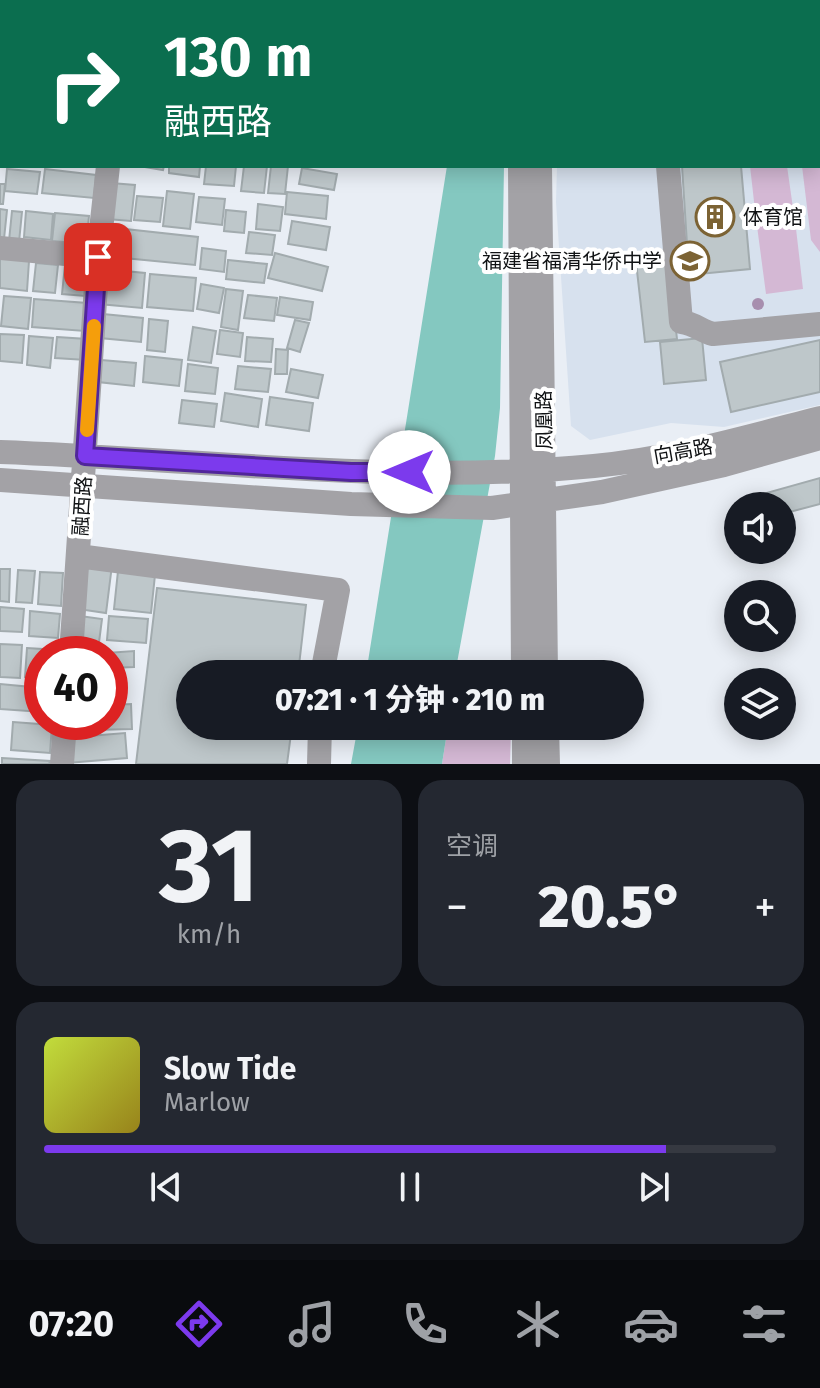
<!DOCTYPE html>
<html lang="zh">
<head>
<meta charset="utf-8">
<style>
  body { margin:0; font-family:"Fira Sans","Noto Sans SC",sans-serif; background:#242831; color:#f1f3f6; height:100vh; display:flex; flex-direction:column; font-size:30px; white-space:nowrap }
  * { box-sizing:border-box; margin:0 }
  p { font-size:26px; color:#9ea1a6 }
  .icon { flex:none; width:44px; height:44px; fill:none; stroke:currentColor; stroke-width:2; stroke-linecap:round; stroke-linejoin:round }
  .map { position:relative; height:764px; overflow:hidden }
  .drawer { display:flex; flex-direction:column; gap:16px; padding:16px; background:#0d0f14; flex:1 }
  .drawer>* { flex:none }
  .top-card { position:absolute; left:0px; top:0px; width:820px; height:168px; box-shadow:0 4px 20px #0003; background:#0b6e4f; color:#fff; overflow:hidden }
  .buttons { position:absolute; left:724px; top:492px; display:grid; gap:16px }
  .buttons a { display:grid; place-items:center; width:72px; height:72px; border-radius:50%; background:#171b24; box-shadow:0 4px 20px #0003; font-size:40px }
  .speed { position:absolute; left:24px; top:636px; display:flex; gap:16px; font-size:40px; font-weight:700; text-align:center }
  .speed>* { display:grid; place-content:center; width:104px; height:104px; border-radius:50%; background:#171b24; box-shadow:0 4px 20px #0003; line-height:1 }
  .speed .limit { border:12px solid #d22; background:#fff; color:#111 }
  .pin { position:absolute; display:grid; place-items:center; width:68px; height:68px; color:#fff; margin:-34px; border-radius:16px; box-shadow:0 4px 12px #0006 }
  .me { position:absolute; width:88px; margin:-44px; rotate:270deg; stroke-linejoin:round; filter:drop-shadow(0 0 6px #0008) }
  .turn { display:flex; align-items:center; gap:28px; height:168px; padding:0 32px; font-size:36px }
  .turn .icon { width:104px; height:104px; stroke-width:2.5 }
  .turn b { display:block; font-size:56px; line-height:68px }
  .big { font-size:60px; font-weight:800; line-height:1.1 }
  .drawer .tile { flex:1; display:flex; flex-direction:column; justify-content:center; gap:12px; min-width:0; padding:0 28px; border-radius:24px; background:#242831 }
  .drawer .dial { align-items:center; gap:0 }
  .dial b { font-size:104px; line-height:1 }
  .song { display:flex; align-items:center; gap:24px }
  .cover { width:96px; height:96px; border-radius:12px; background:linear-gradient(135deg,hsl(70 70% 55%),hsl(50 70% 35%)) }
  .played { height:8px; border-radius:4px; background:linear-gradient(90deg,#7c3aed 85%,#363941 85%) }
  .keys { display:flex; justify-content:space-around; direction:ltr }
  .heat { display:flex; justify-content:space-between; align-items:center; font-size:44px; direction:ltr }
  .drawer .tiles { flex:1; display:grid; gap:16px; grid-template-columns:1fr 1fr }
  .tile:last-child { grid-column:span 2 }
  .trip { position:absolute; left:176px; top:660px; width:468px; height:80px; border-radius:40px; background:#171b24; box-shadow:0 4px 20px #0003; font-weight:800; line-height:80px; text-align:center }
  .menu { display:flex; height:128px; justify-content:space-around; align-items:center; background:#090b0e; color:#9ea1a6 }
  .menu .icon { width:56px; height:56px }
  .menu .on { color:#7c3aed }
  .menu b { font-size:36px; color:#f1f3f6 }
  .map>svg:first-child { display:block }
  .built { fill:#d7e1ee }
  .green { fill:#d4b8d4 }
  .water { fill:#84c8c0 }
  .pier { fill:#e9eef5 }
  .building { fill:#bec7ca; stroke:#a2abae; stroke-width:2 }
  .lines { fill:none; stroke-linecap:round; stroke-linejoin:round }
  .minor { stroke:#a3a2a6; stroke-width:24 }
  .tree { fill:#a78eae }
  .route-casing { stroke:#51269a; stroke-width:20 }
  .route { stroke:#7c3aed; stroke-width:14 }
  .slow { stroke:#f59e0b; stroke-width:14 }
  .labels { text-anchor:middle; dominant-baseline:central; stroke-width:8; stroke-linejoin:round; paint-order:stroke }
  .poi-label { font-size:20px; fill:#101214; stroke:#fff; text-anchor:start }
  .street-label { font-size:20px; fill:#101214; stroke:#fff }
</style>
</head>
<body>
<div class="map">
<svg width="820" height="764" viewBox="0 0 820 764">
  <rect width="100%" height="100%" fill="#e9eef5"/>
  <path class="built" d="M572,0h248v405l-96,22 -53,-4 -81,17 -19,-14 -15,-224 1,-36h261v-164h-247z"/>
  <path class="green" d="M820,57v195l-9,-12 -9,-74h16z
    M750,166h37l7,49 -38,4z
    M795,220l8,69 -37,5 -9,-68z
    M448,726h63l-1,38h-68z"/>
  <path class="water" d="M447,166h57l-4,242 -5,48 -40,218h-89z
    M358,726h90l-6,38h-91z"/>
  <path class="pier" d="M364,664l67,10h-69z"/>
  <path class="building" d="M199,0h51l-52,2z
    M307,0h58l-58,2z
    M597,0h34v2z
    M139,166h25l-1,4z
    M169,166h31l-1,11 -30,-4z
    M206,166h30l-2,20 -30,-2z
    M244,166h23l-3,27 -23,-2z
    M271,166h17l-3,28 -17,-1z
    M682,166h59l9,103 -61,6z
    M302,168l35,6 -3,16 -35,-6z
    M7,169l33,3 -3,22 -32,-3z
    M45,169l51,6 -2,23 -52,-5z
    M111,183l24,2 -4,36 -24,-2z
    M0,184h5l-2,20h-3z
    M167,191l27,3 -4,35 -27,-3z
    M287,192l41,4 -2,23 -41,-5z
    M137,196l26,2 -3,24 -26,-2z
    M199,197l26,2 -3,26 -26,-3z
    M258,204l25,3 -3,24 -24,-2z
    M0,209l7,1 -3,29h-4z
    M226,210l20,2 -2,21 -20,-2z
    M12,211l10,1 -3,30 -10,-1z
    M26,211l27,3 -2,26 -27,-3z
    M55,213l34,3 -3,28 -34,-3z
    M292,221l38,6 -4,23 -38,-6z
    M107,227l91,10 -3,28 -91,-9z
    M249,232l26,3 -3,20 -26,-2z
    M202,248l24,3 -2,21 -24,-3z
    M667,250l10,89 -32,3 -10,-89z
    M275,253l53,14 -6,24 -54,-13z
    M0,258l29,3 -2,30 -27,-3z
    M228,260l39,4 -3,19 -38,-4z
    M36,263l22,2 -3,28 -22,-2z
    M65,265l23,2 -3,29 -23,-2z
    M103,269l42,4 -3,35 -43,-4z
    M150,274l46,4 -3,33 -46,-4z
    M201,284l23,4 -5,25 -22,-4z
    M226,289l17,2 -5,39 -17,-3z
    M248,295l29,3 -3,23 -30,-3z
    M4,296l27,2 -3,31 -27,-3z
    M280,297l33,5 -3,18 -33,-5z
    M34,299l53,4 -2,28 -53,-4z
    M103,314l40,4 -2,24 -41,-4z
    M149,319l19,2 -3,31 -18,-2z
    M295,320l14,3 -9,29 -13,-4z
    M193,327l23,4 -5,32 -23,-3z
    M220,330l23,3 -3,24 -23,-3z
    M0,334l24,1 -2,28 -22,-2z
    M29,336l24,2 -3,30 -23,-3z
    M57,337l30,2 -1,21 -31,-2z
    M247,337l26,2 -2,23 -26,-1z
    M702,338l4,42 -42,4 -4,-42z
    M820,340v52l-89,20 -11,-50z
    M276,349l12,1 -1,24h-12z
    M145,356l37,4 -3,26 -36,-4z
    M101,360l35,3 -2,23 -36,-4z
    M188,364l30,4 -3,26 -30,-3z
    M238,366l33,3 -3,23 -33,-3z
    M291,369l32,6 -5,23 -32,-6z
    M225,393l37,6 -4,28 -37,-6z
    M270,397l43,6 -4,28 -43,-6z
    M182,400l35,4 -3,23 -35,-4z
    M820,478v26l-38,10v-8h-20l-3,-11z
    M84,562l28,3 -6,48 -28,-4z
    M0,569h10l-1,33 -9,-1z
    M18,570l17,1 -3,32 -16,-1z
    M118,571l37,4 -4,38 -37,-4z
    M40,572l23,1 -2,33 -23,-2z
    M157,588l149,17 -8,69h-108v52h102l-5,38h-151z
    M0,607l24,2 -2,23 -22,-1z
    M30,611l30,3 -2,24 -29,-2z
    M80,616l22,3 -4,31 -22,-3z
    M109,616l39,3 -2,24 -39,-3z
    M0,644l22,1 -2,33 -20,-1z
    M27,648l31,2v4h-16v25l-17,-2z
    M134,651v16l-24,1v-14h-18z
    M110,674h11v26h-11z
    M0,684l42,4v24l-42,-3z
    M131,704l1,25 -38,1v-8h16v-17z
    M13,722l39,3 -2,28 -39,-3z
    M125,733l2,25 -60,5 -2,-25z
    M2,758l48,3 -1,3h-47z"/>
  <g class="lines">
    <path class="minor" d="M657,0l1,2
      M126,2v-2
      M535,2v-2
      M554,2l1,-2
      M520,166l3,508
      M540,166l6,508
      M668,166l13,156c13,1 20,9 32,12l107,-10
      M0,248l98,9
      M0,452c198,7 397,33 594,14 77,-7 152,-29 226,-48
      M0,480l351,24 141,4 110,-16 122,-27 96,-27
      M78,556l260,34 -16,84
      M71,654l27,-397 10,-91
      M524,726v38
      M547,726l1,38
      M62,764l3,-42
      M319,764l1,-38"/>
  </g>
  <circle class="tree" cx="758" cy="304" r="6"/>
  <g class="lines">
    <defs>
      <path id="route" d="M98,257l-13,199 266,16h58"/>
    </defs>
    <use href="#route" class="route-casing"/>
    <use href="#route" class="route"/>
    <path class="slow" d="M87,430l7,-104"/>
  </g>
  <defs>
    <symbol id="building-ring" viewBox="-11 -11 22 22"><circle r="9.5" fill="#fff" stroke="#7c6334" stroke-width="1.5"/><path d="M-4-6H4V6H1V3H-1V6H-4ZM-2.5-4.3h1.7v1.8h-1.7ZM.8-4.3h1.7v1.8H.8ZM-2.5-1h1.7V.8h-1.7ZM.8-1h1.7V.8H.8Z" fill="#7c6334"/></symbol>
    <symbol id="school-ring" viewBox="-11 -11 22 22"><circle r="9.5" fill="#fff" stroke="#7c6334" stroke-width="1.5"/><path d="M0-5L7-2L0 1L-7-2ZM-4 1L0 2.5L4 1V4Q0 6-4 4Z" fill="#7c6334"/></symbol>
  </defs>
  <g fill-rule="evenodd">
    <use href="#building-ring" x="693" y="195" width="44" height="44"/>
    <use href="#school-ring" x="668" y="239" width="44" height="44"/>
  </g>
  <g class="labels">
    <g class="poi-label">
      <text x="743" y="217">体育馆</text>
      <text x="662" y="261" text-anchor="end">福建省福清华侨中学</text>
    </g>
    <g class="street-label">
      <text transform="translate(544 420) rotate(-91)">凤凰路</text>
      <text transform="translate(683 451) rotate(-10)">向高路</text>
      <text transform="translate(82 506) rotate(-86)">融西路</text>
    </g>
  </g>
</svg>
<div class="buttons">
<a><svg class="icon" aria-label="sound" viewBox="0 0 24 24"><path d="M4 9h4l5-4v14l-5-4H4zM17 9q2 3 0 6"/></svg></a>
<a><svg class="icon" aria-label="search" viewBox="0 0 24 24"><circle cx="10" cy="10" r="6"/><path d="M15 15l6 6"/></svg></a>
<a><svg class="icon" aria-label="layers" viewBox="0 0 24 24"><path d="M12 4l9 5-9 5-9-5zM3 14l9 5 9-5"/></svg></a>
</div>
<div class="speed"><div class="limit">40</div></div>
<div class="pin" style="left:98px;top:257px;background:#d93025"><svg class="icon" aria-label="arrive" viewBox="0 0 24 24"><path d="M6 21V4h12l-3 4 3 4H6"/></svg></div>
<svg class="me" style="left:409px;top:472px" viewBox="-20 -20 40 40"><circle r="19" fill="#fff"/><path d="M0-13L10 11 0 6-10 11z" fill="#7c3aed"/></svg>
<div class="trip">07:21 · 1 分钟 · 210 m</div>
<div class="top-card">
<div class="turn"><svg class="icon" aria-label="right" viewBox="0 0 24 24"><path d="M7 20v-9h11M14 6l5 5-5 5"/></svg><div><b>130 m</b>融西路</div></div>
</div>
</div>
<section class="drawer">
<div class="tiles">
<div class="tile dial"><b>31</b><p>km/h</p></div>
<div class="tile"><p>空调</p>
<div class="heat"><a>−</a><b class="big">20.5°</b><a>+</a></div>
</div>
<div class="tile">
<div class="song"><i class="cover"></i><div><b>Slow Tide</b><p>Marlow</p></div></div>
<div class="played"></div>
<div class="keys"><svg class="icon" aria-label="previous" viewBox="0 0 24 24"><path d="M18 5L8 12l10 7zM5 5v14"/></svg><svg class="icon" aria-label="pause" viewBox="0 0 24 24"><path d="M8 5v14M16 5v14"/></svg><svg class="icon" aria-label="next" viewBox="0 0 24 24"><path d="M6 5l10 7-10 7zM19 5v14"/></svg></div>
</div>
</div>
</section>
<nav class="menu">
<b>07:20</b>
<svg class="icon on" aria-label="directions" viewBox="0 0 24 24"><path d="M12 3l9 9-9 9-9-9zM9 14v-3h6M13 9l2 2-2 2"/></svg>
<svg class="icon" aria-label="music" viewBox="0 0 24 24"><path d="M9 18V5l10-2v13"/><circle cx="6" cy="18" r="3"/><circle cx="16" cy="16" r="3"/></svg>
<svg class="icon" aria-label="phone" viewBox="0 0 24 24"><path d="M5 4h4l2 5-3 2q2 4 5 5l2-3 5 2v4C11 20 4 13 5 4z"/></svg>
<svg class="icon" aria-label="climate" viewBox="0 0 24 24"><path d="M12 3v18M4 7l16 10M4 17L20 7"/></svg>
<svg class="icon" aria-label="car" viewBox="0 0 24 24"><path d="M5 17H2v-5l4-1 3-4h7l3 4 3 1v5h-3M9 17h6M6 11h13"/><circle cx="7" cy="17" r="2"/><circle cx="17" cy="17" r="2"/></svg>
<svg class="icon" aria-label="filters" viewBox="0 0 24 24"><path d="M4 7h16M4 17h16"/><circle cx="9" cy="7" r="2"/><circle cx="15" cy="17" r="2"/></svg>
</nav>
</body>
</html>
